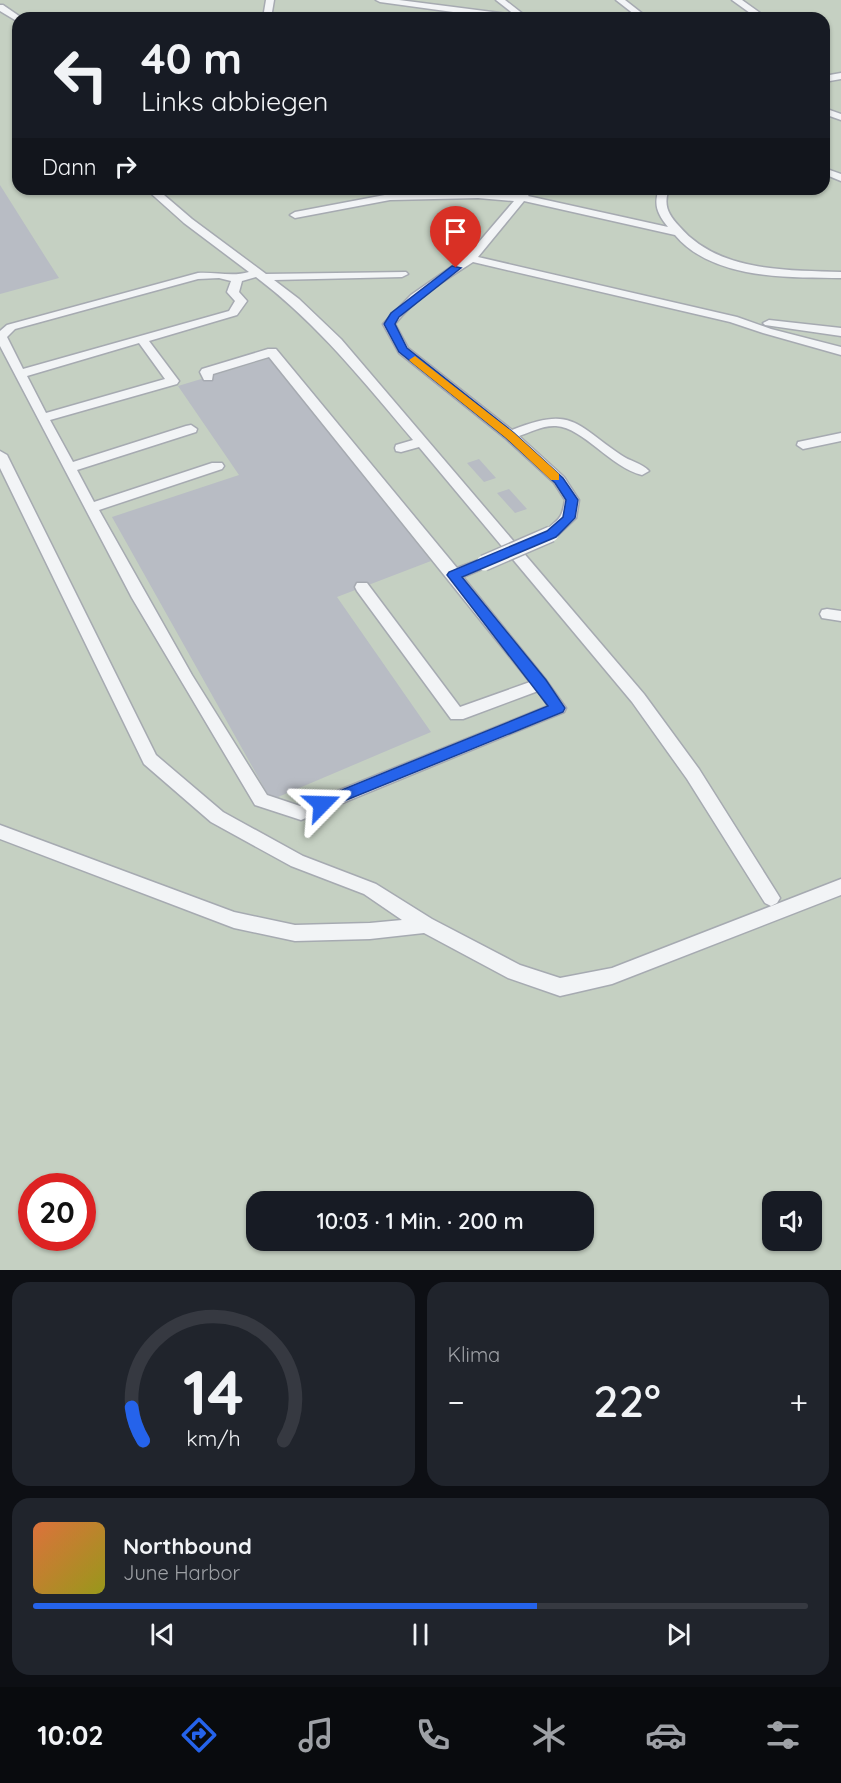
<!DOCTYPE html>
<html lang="de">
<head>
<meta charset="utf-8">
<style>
  body { margin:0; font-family:Quicksand,sans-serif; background:#20242c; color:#f1f3f6; height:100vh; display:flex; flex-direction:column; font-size:22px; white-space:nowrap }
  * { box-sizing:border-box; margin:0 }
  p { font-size:20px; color:#9ea1a6 }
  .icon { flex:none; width:33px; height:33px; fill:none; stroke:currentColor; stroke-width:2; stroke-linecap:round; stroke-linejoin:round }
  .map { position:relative; height:1270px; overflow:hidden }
  .details { display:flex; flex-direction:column; gap:12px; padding:12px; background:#0d0f14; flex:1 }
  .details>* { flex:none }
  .hud { position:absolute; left:12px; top:12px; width:818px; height:183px; border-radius:18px; box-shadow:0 2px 4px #0004; background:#171b24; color:#f1f3f6; overflow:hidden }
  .tools { position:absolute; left:762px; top:1191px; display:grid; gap:12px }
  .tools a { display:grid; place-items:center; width:60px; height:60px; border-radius:12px; background:#171b24; box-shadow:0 2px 4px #0004; font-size:30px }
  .speed { position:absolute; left:18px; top:1173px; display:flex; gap:12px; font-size:30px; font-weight:700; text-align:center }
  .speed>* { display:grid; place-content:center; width:78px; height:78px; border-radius:50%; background:#171b24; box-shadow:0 2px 4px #0004; line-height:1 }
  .speed .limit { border:9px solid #d22; background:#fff; color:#111 }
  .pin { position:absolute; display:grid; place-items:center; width:51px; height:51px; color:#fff; margin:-62px -26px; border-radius:50% 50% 50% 0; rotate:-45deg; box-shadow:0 0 6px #0007 }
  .pin .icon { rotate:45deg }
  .me { position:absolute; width:66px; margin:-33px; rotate:68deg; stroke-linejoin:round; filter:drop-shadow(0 0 4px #0008) }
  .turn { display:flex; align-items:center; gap:21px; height:126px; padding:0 30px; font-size:27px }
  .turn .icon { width:78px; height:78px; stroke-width:2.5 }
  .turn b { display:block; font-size:42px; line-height:51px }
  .then { display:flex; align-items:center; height:57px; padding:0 30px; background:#0003; gap:12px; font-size:22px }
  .big { font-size:45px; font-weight:600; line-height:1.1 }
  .details .card { flex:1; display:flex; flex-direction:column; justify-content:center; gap:9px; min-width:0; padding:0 21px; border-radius:18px; background:#20242c }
  .details .dial { align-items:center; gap:0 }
  .dial svg { height:156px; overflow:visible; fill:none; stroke:#363941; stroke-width:7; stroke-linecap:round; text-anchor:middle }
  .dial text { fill:#f1f3f6; stroke:none }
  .song { display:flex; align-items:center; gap:18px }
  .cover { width:72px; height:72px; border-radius:9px; background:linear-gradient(135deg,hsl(20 70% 55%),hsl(60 70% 35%)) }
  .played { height:6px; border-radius:3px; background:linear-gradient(90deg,#2563eb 65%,#363941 65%) }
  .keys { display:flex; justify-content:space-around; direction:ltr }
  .heat { display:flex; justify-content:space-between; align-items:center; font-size:33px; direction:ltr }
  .details .tiles { flex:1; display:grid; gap:12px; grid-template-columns:1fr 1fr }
  .card:last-child { grid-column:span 2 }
  .trip { position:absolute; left:246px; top:1191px; width:348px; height:60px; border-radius:18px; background:#171b24; box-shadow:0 2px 4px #0004; font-weight:600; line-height:60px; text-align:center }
  .dock { display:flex; height:96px; justify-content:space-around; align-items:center; background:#090b0e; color:#9ea1a6 }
  .dock .icon { width:42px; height:42px }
  .dock .current { color:#2563eb }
  .dock b { font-size:27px; color:#f1f3f6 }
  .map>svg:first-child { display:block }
  .green { fill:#c5d0c2; fill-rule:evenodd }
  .building { fill:#b8bcc4 }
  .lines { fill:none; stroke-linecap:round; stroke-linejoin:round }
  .service-casing { stroke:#a6aab1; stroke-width:3 }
  .service { fill:#f2f4f6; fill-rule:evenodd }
  .service-bridge-casing { stroke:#a6aab1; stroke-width:18; stroke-linecap:butt }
  .service-bridge { stroke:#f2f4f6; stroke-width:15 }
  .route { fill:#2563eb; stroke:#184099; stroke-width:1.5 }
  .slow { fill:#f59e0b }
</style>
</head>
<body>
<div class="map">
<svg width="841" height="1270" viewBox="0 0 841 1270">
  <rect width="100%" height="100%" fill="#e0e3e7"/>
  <path class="green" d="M0,0h841v1270h-841zM18,18h806v171h-806zM32,1186h50v52h-50zM256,1202h328v38h-328zM772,1202h40v38h-40z"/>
  <path class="building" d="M0,185l48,76 11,17 -59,16z
    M271,358l160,203 -94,36 94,135 -160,68 -159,-283 127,-42 -61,-89z
    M479,459l17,19 -12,4 -17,-19z
    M509,489l18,20 -12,4 -18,-20z"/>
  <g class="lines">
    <defs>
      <path id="service" d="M266,0h8l-3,18h-8z
        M376,0h23l116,15 -19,-15h9l23,18h-31l-117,-16z
        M616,0h9l23,18h-9z
        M732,0h10l25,18h-10z
        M0,5h3l19,13 -7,2 -15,-9z
        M841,73v6l-17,3v-6z
        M824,108l17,6v6l-17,-6z
        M824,168l17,6v7l-17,-7z
        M146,189h11l35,30 74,55 140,-2 2,2 -6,3 -128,3 25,19 42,40 303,355 55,75 78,124 3,5 -3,5 -6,3 -6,-3 -78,-124 -55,-77 -213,-255 -18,5 -5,-1 -1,-3 1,-3 17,-5c-50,-59 -95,-116 -157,-163l-14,4 -3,11 8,9 -10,14 -88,26 30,40 -2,3 -127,36 23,42 113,-36 5,-1 6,4 -1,3 -119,38 17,32 118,-39h10l2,3 -2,3 -123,41 93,165 75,120 33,11 248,-100 -10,-15 -75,28h-12l-94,-128 -2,-4 2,-4h10l93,124 70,-25 -261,-325 -56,17 -1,6h-8l-4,-8 2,-3 66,-20h8l181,219 27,-10 5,2 2,3 -2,3 -26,11 83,103 20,28 -2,4 -263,108 -46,-15 -123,-207 -132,-252v-15l7,-6 191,-52c18,-1 35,4 51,-1l-65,-49zM219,278l12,3 -4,11 8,9 -6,10 -206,58 -16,-32 8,-8 183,-50zM139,343l26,36 -119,34 -19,-37z
        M523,189h10l-5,7 140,31c-10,-12 -15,-22 -9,-38h10c-6,16 -1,25 10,37 39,46 106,44 162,46v6c-53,-1 -128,2 -166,-43l-151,-34 -46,56 259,60 34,12 70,18v8l-78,-22 -33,-11 -257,-60c-28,18 -58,36 -78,62l13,24 104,82c60,-24 62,-7 109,25 8,6 21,8 28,16l-7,4c-32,-8 -58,-47 -86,-49 -13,-1 -25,6 -37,10l45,41 15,23 -3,18 -20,19h-10l-2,-3c12,-17 17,-9 21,-34l-11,-17 -49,-45 -106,-85 -16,-29 28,-29 56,-39 47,-55 -36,-3 -88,2 -95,18 -5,-3 5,-3 95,-18 88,-2 41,3z
        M769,320l72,8v8l-76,-11 -2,-2z
        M841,433v8l-38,8 -6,-4 1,-3z
        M0,451l7,4 149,300 67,57 80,44 73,28 56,35 88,46 40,13 52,-10 229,-89v16l-229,89 -52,12 -52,-18 -84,-45 -54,6 -75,2 -61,-13 -234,-89v-14l234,87 61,13 75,-2 32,-3 -38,-26 -73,-28 -80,-44 -67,-58 -144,-296z
        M827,609l14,2v10l-19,-3 -2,-4 2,-4z"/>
    </defs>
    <use href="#service" class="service-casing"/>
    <use href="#service" class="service"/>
    <defs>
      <path id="service-bridge" d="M484,563l67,-29"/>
    </defs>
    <use href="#service-bridge" class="service-bridge-casing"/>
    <use href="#service-bridge" class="service-bridge"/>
  </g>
  <path class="route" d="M452,266l9,2 -62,49 -4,7 12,24 107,85 49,45 15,22 -3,18 -19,19 -94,40 84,103 19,28 -2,4 -241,98 -5,-1 -2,-5 2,-4 231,-94 -101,-131 2,-3 98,-41 16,-14 3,-17 -11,-17 -49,-45 -107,-86 -15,-28 7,-11z"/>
  <path class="slow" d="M415,356l99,77 45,41v6h-8l-45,-42 -95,-76 -2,-2z"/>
</svg>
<div class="tools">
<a><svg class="icon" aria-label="sound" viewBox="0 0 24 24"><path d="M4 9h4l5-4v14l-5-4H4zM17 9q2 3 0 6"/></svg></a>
</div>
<div class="speed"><div class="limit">20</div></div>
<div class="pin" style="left:456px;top:268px;background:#d93025"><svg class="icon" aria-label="arrive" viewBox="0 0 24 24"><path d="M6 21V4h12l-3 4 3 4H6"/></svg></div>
<svg class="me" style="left:322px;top:804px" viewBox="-20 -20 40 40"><path d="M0-17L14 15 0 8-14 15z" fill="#2563eb" stroke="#fff" stroke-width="4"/></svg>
<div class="trip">10:03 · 1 Min. · 200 m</div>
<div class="hud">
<div class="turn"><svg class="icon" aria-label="left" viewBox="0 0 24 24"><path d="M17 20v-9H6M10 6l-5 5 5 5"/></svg><div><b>40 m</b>Links abbiegen</div></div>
<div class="then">Dann<svg class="icon" aria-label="right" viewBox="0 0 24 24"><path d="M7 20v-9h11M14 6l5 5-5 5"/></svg></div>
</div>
</div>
<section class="details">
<div class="tiles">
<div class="card dial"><svg viewBox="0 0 100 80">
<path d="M14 69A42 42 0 1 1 86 69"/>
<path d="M14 69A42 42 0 0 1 8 52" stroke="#2563eb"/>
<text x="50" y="56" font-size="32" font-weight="700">14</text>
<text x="50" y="72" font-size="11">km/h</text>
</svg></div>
<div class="card"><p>Klima</p>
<div class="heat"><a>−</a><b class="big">22°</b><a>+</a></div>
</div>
<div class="card">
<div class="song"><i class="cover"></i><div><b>Northbound</b><p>June Harbor</p></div></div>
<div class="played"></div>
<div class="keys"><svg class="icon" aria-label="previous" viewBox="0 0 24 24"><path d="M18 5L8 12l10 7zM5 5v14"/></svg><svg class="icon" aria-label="pause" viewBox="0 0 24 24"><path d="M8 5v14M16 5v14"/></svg><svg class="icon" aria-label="next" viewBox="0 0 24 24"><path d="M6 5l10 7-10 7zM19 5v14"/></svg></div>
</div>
</div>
</section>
<nav class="dock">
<b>10:02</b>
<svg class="icon current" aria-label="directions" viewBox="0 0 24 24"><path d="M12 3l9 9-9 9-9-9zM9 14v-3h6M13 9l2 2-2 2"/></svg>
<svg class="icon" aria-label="music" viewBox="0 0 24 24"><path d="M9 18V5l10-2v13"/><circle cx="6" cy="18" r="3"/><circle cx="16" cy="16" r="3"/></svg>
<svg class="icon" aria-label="phone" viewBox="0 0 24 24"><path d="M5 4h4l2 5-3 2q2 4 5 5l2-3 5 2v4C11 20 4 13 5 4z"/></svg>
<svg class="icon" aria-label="climate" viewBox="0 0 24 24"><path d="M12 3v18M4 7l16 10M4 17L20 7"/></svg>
<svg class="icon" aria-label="car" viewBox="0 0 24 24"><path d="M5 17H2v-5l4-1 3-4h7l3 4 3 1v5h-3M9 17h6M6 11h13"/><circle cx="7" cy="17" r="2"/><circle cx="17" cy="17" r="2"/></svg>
<svg class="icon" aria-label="filters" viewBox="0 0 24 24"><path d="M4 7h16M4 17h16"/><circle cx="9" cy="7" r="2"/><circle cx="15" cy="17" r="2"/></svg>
</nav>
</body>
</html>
